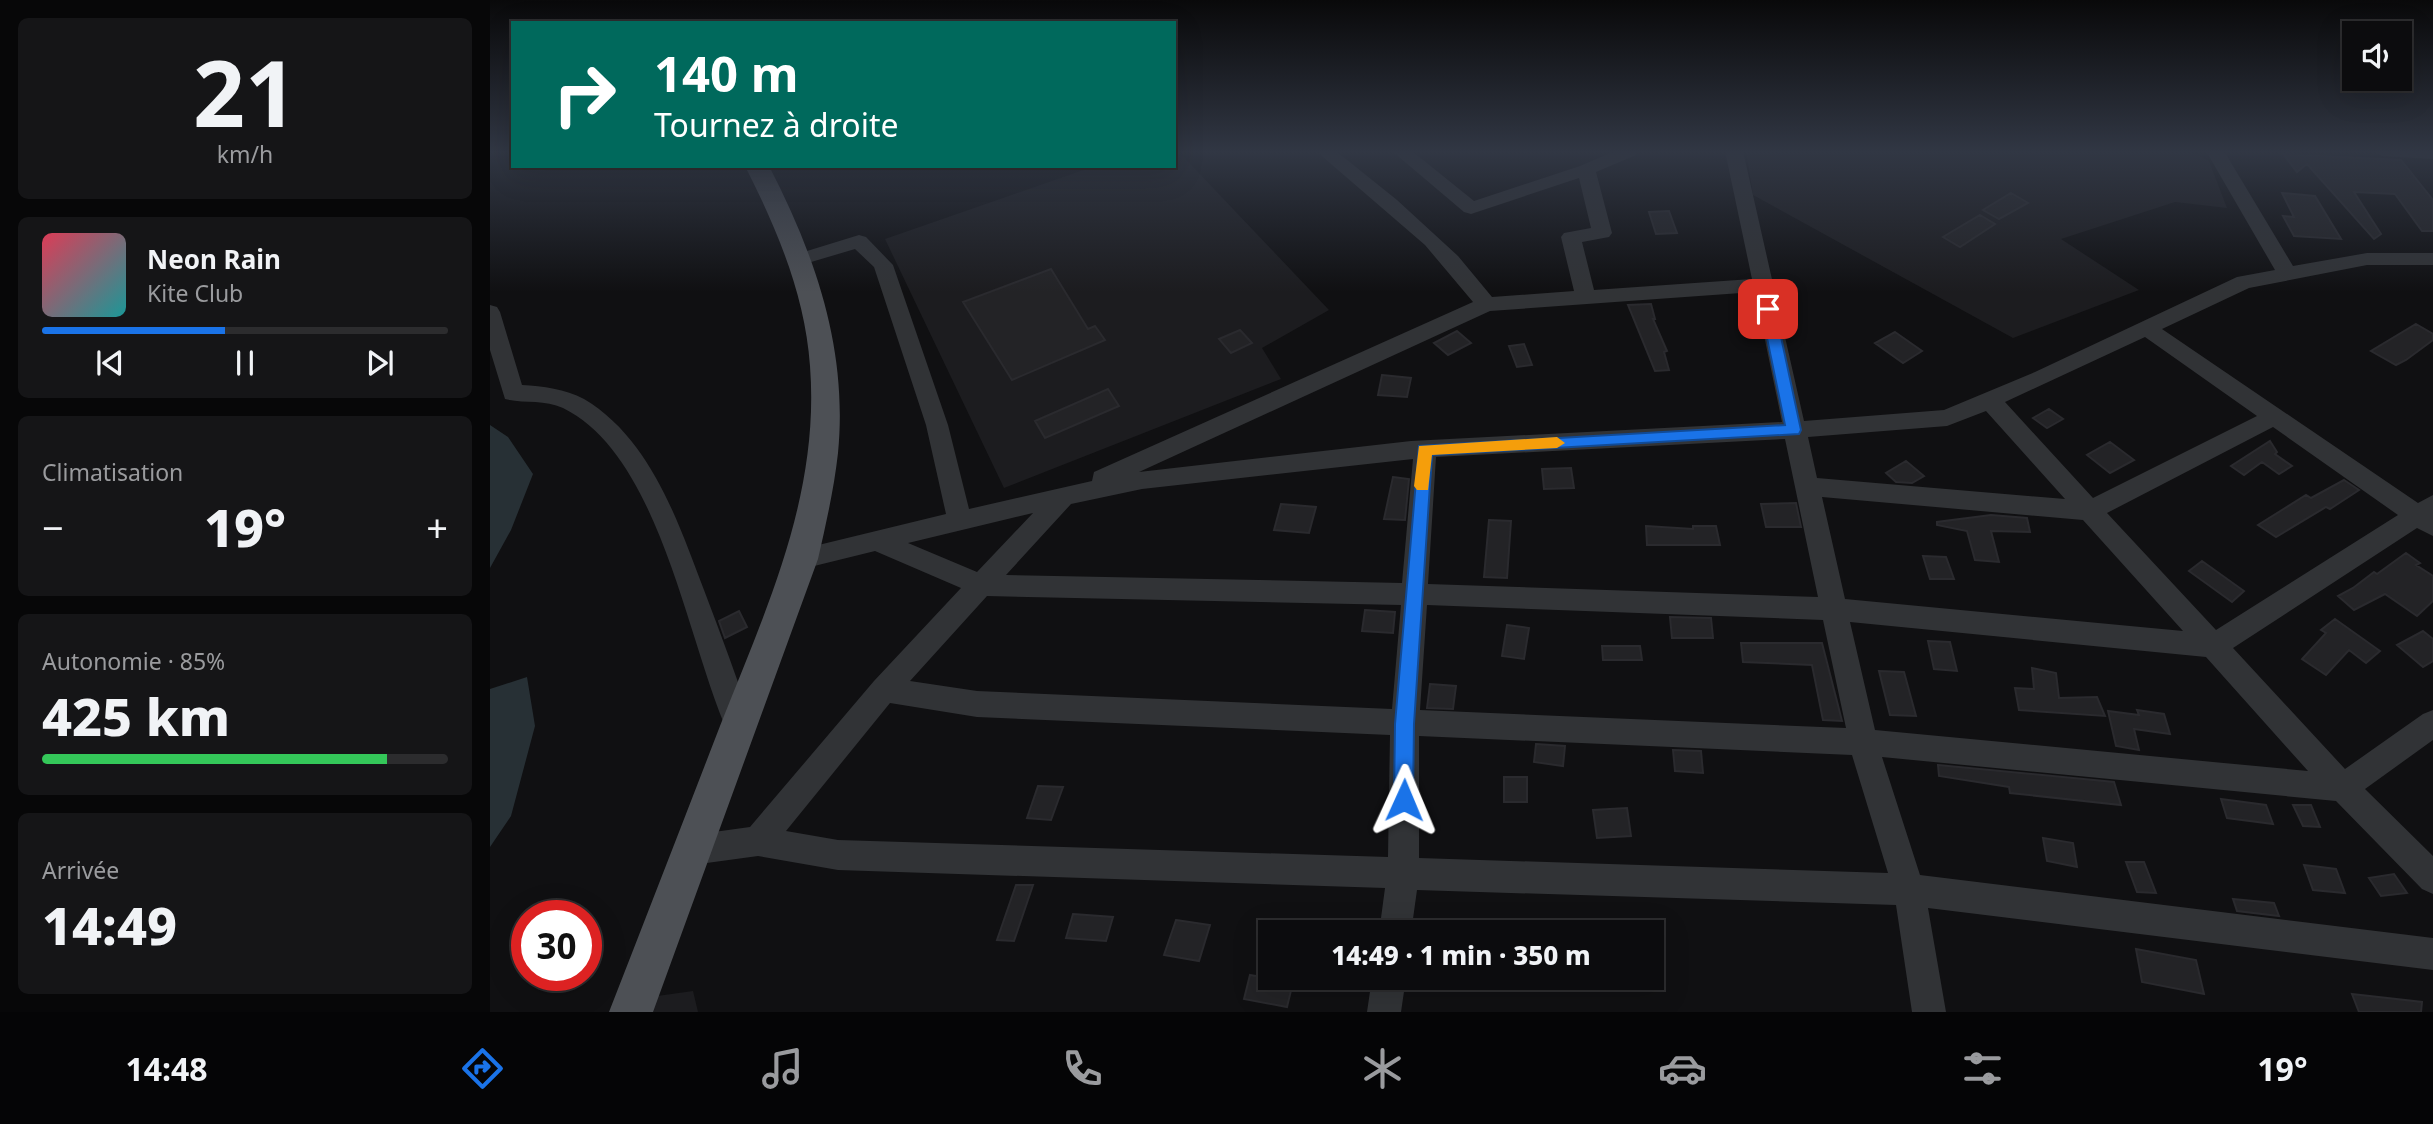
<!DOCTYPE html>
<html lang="fr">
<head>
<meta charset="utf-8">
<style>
  body { margin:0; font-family:"Noto Sans",sans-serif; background:#151517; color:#f1f3f6; height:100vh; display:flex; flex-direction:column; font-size:26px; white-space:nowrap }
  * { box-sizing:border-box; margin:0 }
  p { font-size:23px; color:#9a9b9e }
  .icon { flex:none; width:38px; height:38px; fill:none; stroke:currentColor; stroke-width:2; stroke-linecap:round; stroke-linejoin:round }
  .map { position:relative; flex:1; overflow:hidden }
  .panel { display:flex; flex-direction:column; gap:18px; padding:18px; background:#070708; width:490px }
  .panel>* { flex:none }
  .banner { position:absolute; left:21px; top:21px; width:665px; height:147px; border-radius:0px; box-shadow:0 7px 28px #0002,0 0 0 2px #2c2c2e; background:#00695c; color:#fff; overflow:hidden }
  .fabs { position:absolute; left:1852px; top:21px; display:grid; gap:14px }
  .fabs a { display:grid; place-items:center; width:70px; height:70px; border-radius:0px; background:#0c0c0e; box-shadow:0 7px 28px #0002,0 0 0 2px #2c2c2e; font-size:35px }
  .speed { position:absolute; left:21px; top:900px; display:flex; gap:14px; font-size:35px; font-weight:700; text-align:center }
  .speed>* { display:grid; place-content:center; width:91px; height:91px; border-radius:50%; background:#0c0c0e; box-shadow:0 7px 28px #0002,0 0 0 2px #2c2c2e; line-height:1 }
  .speed .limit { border:10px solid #d22; background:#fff; color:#111 }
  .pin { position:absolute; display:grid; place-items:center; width:60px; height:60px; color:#fff; margin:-30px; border-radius:14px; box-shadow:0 4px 10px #0006 }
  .me { position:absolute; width:77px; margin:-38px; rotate:1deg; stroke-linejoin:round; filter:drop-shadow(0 0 5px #0008) }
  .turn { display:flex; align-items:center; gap:24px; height:147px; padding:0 28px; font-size:32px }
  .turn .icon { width:91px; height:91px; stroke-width:2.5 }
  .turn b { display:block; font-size:49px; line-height:60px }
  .big { font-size:52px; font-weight:800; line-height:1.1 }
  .panel .card { flex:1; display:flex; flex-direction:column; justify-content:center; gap:10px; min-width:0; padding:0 24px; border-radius:10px; background:#151517 }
  .panel .dial { align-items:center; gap:0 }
  .dial b { font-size:91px; line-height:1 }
  .song { display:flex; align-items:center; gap:21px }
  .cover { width:84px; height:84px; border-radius:10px; background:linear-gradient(135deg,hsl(350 70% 55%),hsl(180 70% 35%)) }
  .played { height:7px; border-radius:4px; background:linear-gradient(90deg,#1a73e8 45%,#2c2c2e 45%) }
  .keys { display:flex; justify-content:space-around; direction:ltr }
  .heat { display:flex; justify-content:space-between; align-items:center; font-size:38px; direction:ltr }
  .charge { height:10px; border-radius:5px; background:linear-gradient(90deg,#34c759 85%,#2c2c2e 0) }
  .trip { position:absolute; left:768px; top:920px; width:406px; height:70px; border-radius:0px; background:#0c0c0e; box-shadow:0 7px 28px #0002,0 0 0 2px #2c2c2e; font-weight:800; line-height:70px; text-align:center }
  .menu { display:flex; height:112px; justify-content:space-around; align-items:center; background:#050506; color:#9a9b9e }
  .menu .icon { width:49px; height:49px }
  .menu .selected { color:#1a73e8 }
  .menu b { font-size:32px; color:#f1f3f6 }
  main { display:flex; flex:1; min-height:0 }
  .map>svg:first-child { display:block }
  .built { fill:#1c1c1f }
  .water { fill:#273035 }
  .building { fill:#232326; stroke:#2a2a2e; stroke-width:2 }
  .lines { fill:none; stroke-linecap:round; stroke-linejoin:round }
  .minor { fill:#313336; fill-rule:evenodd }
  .major { fill:#4d5055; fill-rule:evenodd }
  .route { fill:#1a73e8; stroke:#114b97; stroke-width:2 }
  .slow { fill:#f59e0b }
</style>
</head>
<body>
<main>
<section class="panel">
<div class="card dial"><b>21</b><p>km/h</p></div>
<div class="card">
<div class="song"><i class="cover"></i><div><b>Neon Rain</b><p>Kite Club</p></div></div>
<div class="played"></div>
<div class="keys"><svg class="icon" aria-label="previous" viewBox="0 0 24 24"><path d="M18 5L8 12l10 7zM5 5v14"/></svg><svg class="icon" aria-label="pause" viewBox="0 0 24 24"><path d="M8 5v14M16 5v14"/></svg><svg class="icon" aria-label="next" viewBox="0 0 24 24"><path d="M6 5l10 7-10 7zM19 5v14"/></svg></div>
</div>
<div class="card"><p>Climatisation</p>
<div class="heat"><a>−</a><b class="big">19°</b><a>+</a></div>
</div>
<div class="card"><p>Autonomie · 85%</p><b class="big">425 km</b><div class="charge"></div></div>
<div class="card"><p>Arrivée</p><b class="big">14:49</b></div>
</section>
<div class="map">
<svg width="1943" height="1012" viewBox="0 0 1943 1012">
  <rect width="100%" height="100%" fill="#101012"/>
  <path class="built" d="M684,151h4l151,159 -67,38 19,31 -277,109 -119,-249 210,-73h79z
    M1256,151h444l19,10 18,47 -52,-6 -114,37 78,51 -126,48 -260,-143z
    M203,991l5,21h-60l5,-14z"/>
  <path class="water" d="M0,425l18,12 25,37 -22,56 -21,38z
    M37,677l8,49 -24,90 -21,31v-158z"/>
  <path class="building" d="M1793,154l118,6 32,40v31h-11l-27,-37 -41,-2 27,42 -7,5 -67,-75 -10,8z
    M1521,193l17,10 -29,16 -16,-9z
    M1792,193l33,3 26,43 -47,-3 -11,-20 11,1z
    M1179,211l8,22 -21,1 -7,-22z
    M1490,215l15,9 -35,23 -17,-10z
    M561,269l37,60 7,-3 10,14 -93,40 -49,-78z
    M1161,304l4,15h-2l14,32 -3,1 5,18 -14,1 -27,-66z
    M1926,324l17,10v6l-27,20 -10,5 -25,-14z
    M750,330l12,13 -21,10 -12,-14z
    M967,331l14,12 -23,12 -14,-12z
    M1405,332l27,19 -19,12 -28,-20z
    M1034,344l8,21 -15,2 -8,-21z
    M892,375l29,3 -4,19 -29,-2z
    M618,389l11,17 -74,32 -10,-17z
    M1559,409l14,10 -16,9 -14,-10z
    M1780,441l7,11 -2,2 17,12 -13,8 -17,-12 -18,13 -13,-9z
    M1620,442l24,18 -24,13 -23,-18z
    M1416,461l18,15 -12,7 -16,-1 -10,-9z
    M1081,468l3,20 -30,1 -2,-20z
    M903,477l16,2 -4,41 -21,-1z
    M1854,480l15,10 -29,19 -4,-2 -50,30 -18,-12 48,-30 5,3z
    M1306,503l5,24h-35l-5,-23z
    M791,504l35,3 -7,26 -35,-3z
    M1501,515l36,3 3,14 -39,-1 8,31 -24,-2 -8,-29 -30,-6v-3z
    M999,520l22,1 -4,57 -23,-1z
    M1156,526l47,3v-3h23l4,19h-73z
    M1916,553l14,10 -4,2 17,11v25l-16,15 -32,-22 -31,16 -16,-14 15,-8 21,-16 3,2z
    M1433,556l23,1 8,22h-24z
    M1712,561l42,30 -12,11 -43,-31z
    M875,610l30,2 -2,21 -31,-2z
    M249,611l8,16 -22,11 -6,-17z
    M1180,617l41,1 2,20h-41z
    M1845,619l45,32 -14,12 -17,-13 -23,25 -24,-16 24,-26 -5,-3z
    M1017,625l22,3 -5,31 -22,-3z
    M1933,631l10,8v22l-10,6 -26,-22z
    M1438,641l22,1 7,29 -23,-2z
    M1251,643h81l20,78 -19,-1 -11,-55 -69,-3z
    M1112,646h38l2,14h-39z
    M1542,668l24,5 3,25 38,-1 8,19 -86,-6 -4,-22 19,1z
    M1389,671l25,1 12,44 -26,-1z
    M940,684l26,2 -3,23 -26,-1z
    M1647,710l27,4 6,20 -36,-5 5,21 -23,-4 -8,-35 31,4z
    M1046,744l29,2 -2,20 -29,-4z
    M1183,750l28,1 2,22 -28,-2z
    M1448,765l176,17 7,23 -111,-12 -1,-6 -70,-11z
    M1014,777h23v25h-23z
    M548,786l25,1 -12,33 -24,-2z
    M1731,799l45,6 7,19 -46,-6z
    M1803,805h18l9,22 -17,-1z
    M1137,808l4,28 -34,2 -4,-28z
    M1553,838l30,5 4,24 -30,-6z
    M1636,862h18l12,31 -19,-1z
    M1814,865l32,4 9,24 -32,-3z
    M1904,874l13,19 -26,3 -12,-18z
    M526,885h17l-19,56 -17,-1z
    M1743,899l41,4 5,13 -42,-5z
    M583,914l40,3 -7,24 -40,-3z
    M686,920l34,5 -11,36 -35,-6z
    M1646,949l60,11 8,34 -62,-12z
    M760,975l43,7 -6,25 -43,-8z
    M1862,994l70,8 -1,10h-62z"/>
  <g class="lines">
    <path class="minor" d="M826,151h20l61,49 61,56 34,41 82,-6 -13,-54 3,-4 27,-5 -12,-50 -108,36 -7,-2 -72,-61h20l62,50 106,-35 35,-15h24l-3,4 -40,17 16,61 -3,4 -27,5 12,48 158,-11 -27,-128h18l61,270 140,-11 91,-38 202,-95 38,-7 -69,-119h18l69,115 74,-13h66v12h-66l-118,23 -87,41 256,174 15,-8v41l-16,-8 -184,120 112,121 78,-55 10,-4v30l-68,49 68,67v38l-11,-5 -86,-88 -454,-44 38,118 513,63v32l-505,-62 18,104h-34l-16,-107 -479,-15 -6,43h-32l6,-45 -547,-18 -80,-14 -66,9 -11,-4 -4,-11 4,-11 11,-4 58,-8 124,-146 87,-93 -86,-37 -73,18 -9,-3 -4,-7 4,-7 9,-3 144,-35 -20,-89 -52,-158 -19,-18 -54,16 -7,-2 -3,-4 3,-4 65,-20 7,2 27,28 55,160 21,84 123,-28 2,-9 379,-170 -48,-57zM1265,292l27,130 -371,19 -272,31 351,-161zM1655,337l112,79 -164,82 -88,-96zM1496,411l79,88 -248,-21 -9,-41 139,-11zM1783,427l125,88 -182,115 -109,-117zM1295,439l33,158 -390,-13 8,-127zM923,459l-11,124 -396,-8 65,-71 71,-15zM1332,497l261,23 100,111 -338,-32zM543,513l-56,59 -69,-29zM497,596l414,9 -9,104 -415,-18 -67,-10zM937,605l396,15 23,108 -426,-18zM1360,622l356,35 102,114 -433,-41zM400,703l87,14 413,18 -2,122 -550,-17 -52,-9zM929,736l433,19 36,118 -469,-15z
      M1883,151h60v8l-51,-3z
      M0,305l7,2 3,5 22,73c21,1 43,4 62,14 67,40 94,123 120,191 17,45 34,90 49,136l-4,9 -10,4 -10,-4c-42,-92 -68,-279 -166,-327 -19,-9 -39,-4 -58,-9l-15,-49z
      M882,978h34l-5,34h-34z"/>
    <path class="major" d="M255,166h24c47,91 79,184 69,287 -4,36 -12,71 -20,106l-165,453h-44c37,-95 74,-190 111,-286 46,-117 100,-230 90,-360 -5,-71 -33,-137 -65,-200z"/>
  </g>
  <linearGradient id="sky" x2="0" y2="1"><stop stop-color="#09090a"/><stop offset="0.52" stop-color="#313744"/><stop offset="1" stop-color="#313744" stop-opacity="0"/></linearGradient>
  <rect width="1943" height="292" fill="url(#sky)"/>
  <path class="route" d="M1278,305l7,4 26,121 -2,4 -367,21 -18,269 -1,76 -2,6 -7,3 -7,-3 -3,-6 1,-76 24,-278 366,-21 -24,-116z"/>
  <path class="slow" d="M1067,437l8,6 -8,5 -125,7 -4,35h-11l-3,-4 5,-40z"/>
</svg>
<div class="fabs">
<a><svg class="icon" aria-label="sound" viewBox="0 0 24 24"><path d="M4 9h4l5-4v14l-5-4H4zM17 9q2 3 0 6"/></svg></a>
</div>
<div class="speed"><div class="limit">30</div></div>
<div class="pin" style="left:1278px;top:309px;background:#d93025"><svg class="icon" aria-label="arrive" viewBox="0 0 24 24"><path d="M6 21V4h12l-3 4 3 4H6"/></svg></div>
<svg class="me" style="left:914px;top:800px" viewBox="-20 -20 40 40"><path d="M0-17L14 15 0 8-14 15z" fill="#1a73e8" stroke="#fff" stroke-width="4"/></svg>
<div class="trip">14:49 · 1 min · 350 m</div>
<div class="banner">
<div class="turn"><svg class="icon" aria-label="right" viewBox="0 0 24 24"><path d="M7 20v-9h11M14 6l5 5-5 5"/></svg><div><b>140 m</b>Tournez à droite</div></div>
</div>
</div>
</main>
<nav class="menu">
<b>14:48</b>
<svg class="icon selected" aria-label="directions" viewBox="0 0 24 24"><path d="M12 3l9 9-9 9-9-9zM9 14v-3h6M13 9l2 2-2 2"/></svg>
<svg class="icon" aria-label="music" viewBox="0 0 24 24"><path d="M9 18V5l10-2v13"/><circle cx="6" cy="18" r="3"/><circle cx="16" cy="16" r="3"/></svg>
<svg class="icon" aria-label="phone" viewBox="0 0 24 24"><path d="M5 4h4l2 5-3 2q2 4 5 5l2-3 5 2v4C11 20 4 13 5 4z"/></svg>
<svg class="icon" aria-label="climate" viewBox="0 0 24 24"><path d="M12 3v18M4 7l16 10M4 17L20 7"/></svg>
<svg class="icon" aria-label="car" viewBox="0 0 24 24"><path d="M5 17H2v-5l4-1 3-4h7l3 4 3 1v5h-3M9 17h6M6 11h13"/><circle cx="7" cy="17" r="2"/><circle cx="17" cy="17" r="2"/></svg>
<svg class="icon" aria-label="filters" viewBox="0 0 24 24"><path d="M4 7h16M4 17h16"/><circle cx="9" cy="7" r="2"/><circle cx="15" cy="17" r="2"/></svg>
<b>19°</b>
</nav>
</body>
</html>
